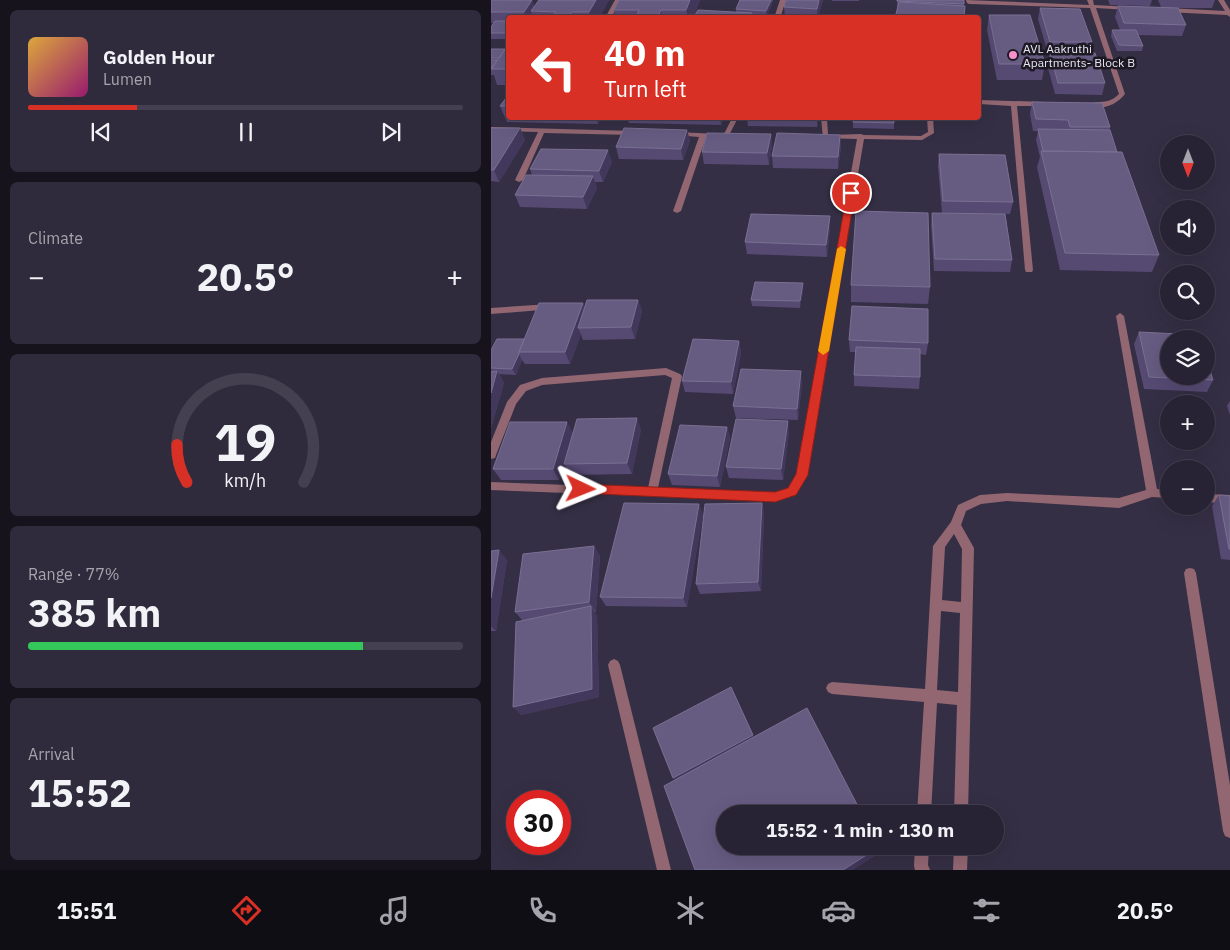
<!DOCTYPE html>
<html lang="en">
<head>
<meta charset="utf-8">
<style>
  body { margin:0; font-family:"IBM Plex Sans",sans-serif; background:#302b3c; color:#f1f3f6; height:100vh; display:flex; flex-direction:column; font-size:19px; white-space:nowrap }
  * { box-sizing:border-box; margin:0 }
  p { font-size:16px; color:#a5a4ac }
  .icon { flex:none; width:28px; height:28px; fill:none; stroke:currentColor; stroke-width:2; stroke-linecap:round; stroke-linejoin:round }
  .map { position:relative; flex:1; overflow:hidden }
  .side { display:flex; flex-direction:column; gap:10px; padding:10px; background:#16131d; width:491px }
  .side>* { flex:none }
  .banner { position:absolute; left:15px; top:15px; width:475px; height:105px; border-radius:5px; box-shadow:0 5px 20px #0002,0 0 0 1px #44404f; background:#d93025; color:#fff; overflow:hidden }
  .needle { width:32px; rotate:180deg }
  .tools { position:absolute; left:669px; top:135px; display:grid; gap:10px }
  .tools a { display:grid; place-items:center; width:55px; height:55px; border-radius:50%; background:#282334; box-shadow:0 5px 20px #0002,0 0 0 1px #44404f; font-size:25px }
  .speed { position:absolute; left:15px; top:790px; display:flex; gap:10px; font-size:25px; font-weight:700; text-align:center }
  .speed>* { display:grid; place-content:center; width:65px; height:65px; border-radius:50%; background:#282334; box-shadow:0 5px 20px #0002,0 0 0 1px #44404f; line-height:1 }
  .speed .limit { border:8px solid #d22; background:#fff; color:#111 }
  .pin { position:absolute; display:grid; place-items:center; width:42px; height:42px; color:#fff; margin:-21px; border:2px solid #fff; border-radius:50%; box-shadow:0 1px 5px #0007 }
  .me { position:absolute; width:55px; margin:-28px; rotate:92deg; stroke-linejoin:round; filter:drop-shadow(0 0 4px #0008) }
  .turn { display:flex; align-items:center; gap:18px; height:105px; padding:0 15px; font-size:22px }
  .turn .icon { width:65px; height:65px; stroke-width:2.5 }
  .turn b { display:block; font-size:35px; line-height:42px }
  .big { font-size:38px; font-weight:800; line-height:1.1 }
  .side .widget { flex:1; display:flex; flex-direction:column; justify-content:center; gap:8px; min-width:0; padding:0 18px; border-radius:8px; background:#302b3c }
  .side .dial { align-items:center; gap:0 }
  .dial svg { height:130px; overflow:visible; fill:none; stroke:#44404f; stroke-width:7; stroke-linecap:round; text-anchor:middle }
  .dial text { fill:#f1f3f6; stroke:none }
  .song { display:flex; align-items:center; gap:15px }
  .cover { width:60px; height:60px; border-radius:8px; background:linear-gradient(135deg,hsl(40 70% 55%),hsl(320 70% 35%)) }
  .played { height:5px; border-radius:2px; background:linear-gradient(90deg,#d93025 25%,#44404f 25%) }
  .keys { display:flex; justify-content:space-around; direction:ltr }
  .heat { display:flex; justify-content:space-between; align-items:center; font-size:28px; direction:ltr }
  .charge { height:8px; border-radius:4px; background:linear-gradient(90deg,#34c759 77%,#44404f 0) }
  .trip { position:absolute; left:225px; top:805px; width:288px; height:50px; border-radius:25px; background:#282334; box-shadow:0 5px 20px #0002,0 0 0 1px #44404f; font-weight:800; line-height:50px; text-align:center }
  .tabs { display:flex; height:80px; justify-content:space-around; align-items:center; background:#100e15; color:#a5a4ac }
  .tabs .icon { width:35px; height:35px }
  .tabs .current { color:#d93025 }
  .tabs b { font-size:22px; color:#f1f3f6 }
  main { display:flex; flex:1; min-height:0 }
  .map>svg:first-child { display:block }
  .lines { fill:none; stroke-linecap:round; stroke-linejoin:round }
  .street { fill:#936772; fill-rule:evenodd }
  .wall { fill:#564a73 }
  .shaded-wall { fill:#42385b }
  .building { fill:#665b81; stroke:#7a7093 }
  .route { fill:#d93025; stroke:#8d1f18 }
  .slow { fill:#f59e0b }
  .poi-dot { fill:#f890cb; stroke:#1c1923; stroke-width:2 }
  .labels { text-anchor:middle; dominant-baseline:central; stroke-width:5; stroke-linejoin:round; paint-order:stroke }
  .far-poi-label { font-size:12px; fill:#e9e6f4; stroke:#1c1923; text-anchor:start }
</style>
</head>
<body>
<main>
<section class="side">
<div class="widget">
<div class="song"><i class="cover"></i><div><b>Golden Hour</b><p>Lumen</p></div></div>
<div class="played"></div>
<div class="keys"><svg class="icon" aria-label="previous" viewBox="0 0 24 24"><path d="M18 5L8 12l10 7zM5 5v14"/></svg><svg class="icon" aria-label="pause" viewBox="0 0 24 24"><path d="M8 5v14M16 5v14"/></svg><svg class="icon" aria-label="next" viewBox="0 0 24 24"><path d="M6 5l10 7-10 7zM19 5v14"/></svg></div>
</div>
<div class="widget"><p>Climate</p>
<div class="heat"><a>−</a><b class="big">20.5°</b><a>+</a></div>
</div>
<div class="widget dial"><svg viewBox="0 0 100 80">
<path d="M14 69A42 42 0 1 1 86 69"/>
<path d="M14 69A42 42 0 0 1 8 46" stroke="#d93025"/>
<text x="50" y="56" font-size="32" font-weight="700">19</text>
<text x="50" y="72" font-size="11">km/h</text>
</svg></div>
<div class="widget"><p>Range · 77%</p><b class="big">385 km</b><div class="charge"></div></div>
<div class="widget"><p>Arrival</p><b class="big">15:52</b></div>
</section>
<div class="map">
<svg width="739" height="870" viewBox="0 0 739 870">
  <rect width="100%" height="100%" fill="#352f45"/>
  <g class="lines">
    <path class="street" d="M124,0h6l-10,18h-6z
      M289,0h6l-6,18h-6z
      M475,0l123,5 -2,-5h6l1,5 38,2v2l-2,1 -34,-2 29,86c-8,11 -26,18 -38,11 11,-6 20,1 32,-11l-29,-86 -121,-4 -2,-1z
      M727,0h6l6,10v7l-3,-2 -60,-3 -3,-2 3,-2 58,3z
      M249,14l26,2 2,2 -30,-1 -1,-1z
      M488,100l66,2 3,2 -3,2h-28l16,164 -1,2h-6l-1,-2 -14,-164 -32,-2z
      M241,118h6l-10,19h-4l-1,-1z
      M330,118h6l1,17 33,-1 3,1 57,1 7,-4 -1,-14h6l1,15 -12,7 -58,-1 -57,336 -11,19 -21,7 -284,-11v-8l157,6 24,-110 -7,-3 -123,10 -16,6 -10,13 -20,51 -1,3 -4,1v-17l16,-40 13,-17 22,-7 124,-10 14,6 2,2 -24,112 117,5 13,-5 9,-14 60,-335 -34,-1z
      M0,127l143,4 3,2 -3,2 -90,-2 -21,47 -4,2 -4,-2 23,-48 -47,-1z
      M185,132l43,2 3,2 -3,2 -13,-1 -25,74 -4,2 -4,-2 26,-74 -25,-2v-2z
      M59,304l4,3 -1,2 -62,5v-6z
      M629,313l4,3 33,173 12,1v8l-17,-1 -33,11 -112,-7 -26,3 -15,7 -5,14 13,23 -6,266h-14l3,-109 -20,-2 -6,111h-14l7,-112 -92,-8 -4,-2 -2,-4 2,-4 4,-2 93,7 8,-143 18,-24 7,-17 22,-10 27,-2 112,5 27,-8 -30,-174zM463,534l8,15 -1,53 -19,-2 3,-53zM450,611l19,2 -2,79 -21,-2z
      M715,494l24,1v9l-24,-2z
      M699,568l4,1 2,4 34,212v53l-5,-2 -2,-5 -39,-258 2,-4z
      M123,659l4,2 2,4 51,205h-14l-49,-205 2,-4z
      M424,846h14l-1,19 2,5h-15l-1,-4z
      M463,846h14l-1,24h-14z"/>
  </g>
  <path class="wall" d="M0,0l43,6 75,-6 -10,18h-66l-1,-3 -1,3h-22v21h-18v-12l3,-4h-3z
    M128,0h81l-7,18h-78l-1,-8z
    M248,0h34l-6,16h-15l1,2h-60l43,-6v-3l3,-7z
    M295,0h37l-5,17h-33l-1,-10z
    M341,0h27v1h-27z
    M406,0l67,4v2l-67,4z
    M617,0h44l-2,6 -40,-1z
    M667,0h57l-3,8h-37l11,17 -4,11 -44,-1 5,11 -1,5h-25l-6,-15 1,-6h8l-5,-13 3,-11 43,1z
    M549,8l52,34 -3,11h-41l-10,-34z
    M498,15l56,49 -3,16h-45l-10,-50z
    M18,44v41h-12l-3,-10h-3v-26h14z
    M559,53l55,30 -3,12 -47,-1 -8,-30z
    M18,94v24h92l-3,6 -91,-2 -7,-16z
    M541,102l78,25v3l7,22 42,103 -7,17 -92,-2 -23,-103 3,-10 -4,-17 2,-9h-5l-3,-17z
    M136,118h97l-3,7 -92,-2z
    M256,118h72l-2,9 -69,-1z
    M403,118v11l-41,-1v-6z
    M0,128h29l5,12 -26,42 -8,-1z
    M196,130l3,11 -7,19 -64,-1 -3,-12z
    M280,134l1,11 -3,20 -65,-1 -2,-12z
    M349,135l1,12 -3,22 -65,-1 -1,-12z
    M448,154l74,48 -3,12 -68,-1 -4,-47z
    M121,162l-9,20h-8l2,6 -10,21 -67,-2 -5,-12 17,-20 -2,-6z
    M441,213l80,47 -2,12 -76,-1 -3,-46z
    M339,216v12l-3,29 -80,-3 -2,-12z
    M312,283v7l-3,18 -48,-2 -1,-6z
    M360,285l79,2 -2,17 -77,-2z
    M147,300l4,11 -7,28 -52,1 -2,-6 -11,30h-45l-3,-4 -6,15 -17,-1 5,9 -13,45v-78l33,-11 59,-36 2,6z
    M648,332l74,48 -6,12 -63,-3 -10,-45z
    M358,340l79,3 -2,12 -6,-1v23l-1,12 -65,-3v-11l2,-23h-6z
    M248,341l2,12 -8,41 -48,-2 -3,-11z
    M311,382l-4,38 -62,-2 -3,-12z
    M739,401v14l-3,-9z
    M236,427l3,11 -10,49 -48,-2 -4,-11z
    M150,429l-9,45 -62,1 -6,-11z
    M298,432l-6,48 -54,-2 -3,-11z
    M82,433l-14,47h-58l-8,-11z
    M728,495l11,1v64l-9,-1 -9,-53z
    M271,503l2,10 -3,78 -61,3 -4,-10z
    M212,514l-16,93 -81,-1 -6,-9z
    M103,546l6,10 -4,56h-2l3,4 2,81 -78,18 2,-94 -8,-9z
    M0,551l16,9 -11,71h-5z"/>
  <path class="shaded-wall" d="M41,0l4,10 -5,1 1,4 -1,3h-5l-2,-6z
    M105,0h13l-10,18h-8l-2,-6z
    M199,0h10l-7,18h-5l-2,-8z
    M280,0l1,5 -5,11 -1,-5z
    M328,0h4l-5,18h-1v-9z
    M170,10l1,8h-5z
    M81,12l1,6h-5z
    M105,118h5l-3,6z
    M229,118h4l-3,7z
    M326,118h2l-2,9z
    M29,128l5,12 -26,42 -5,-12z
    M196,130l3,11 -7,19 -2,-11z
    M280,134l1,11 -3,20 -2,-12z
    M349,135l1,12 -3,22v-12z
    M117,150l4,12 -9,20 -4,-11z
    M102,176l4,12 -10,21 -4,-12z
    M339,216v12l-3,29 -1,-12z
    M312,283v7l-3,18v-7z
    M147,300l4,11 -7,28 -4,-12z
    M92,303l4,12 -9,13 3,6 -11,30 -5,-12z
    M248,341l2,12 -8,41 -2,-12z
    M28,354l3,6 -6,15 -4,-6z
    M6,371l7,12 -13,45v-35z
    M310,371l1,11 -4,38 -1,-11z
    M146,418l4,11 -9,45 -5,-11z
    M297,421l1,11 -6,48 -2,-11z
    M76,422l6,11 -14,47 -6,-11z
    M236,427l3,11 -10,49 -3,-11z
    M271,503l2,10 -3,78 -3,-9z
    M208,504l4,10 -16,93 -4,-9z
    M103,546l6,10 -4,56 -7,-10z
    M8,550l8,10 -11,71 -5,-5v-28z
    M100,606l6,10 2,81 -78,18 -8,-8z
    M262,735l3,7 -78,43 -5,-7z
    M388,847l-1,7 -25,16h-10z"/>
  <path class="building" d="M0,0h41l-8,12h-33z
    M48,0h57l-7,12h-17l-4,6h-16l4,-6 -25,-1z
    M128,0h71l-4,10h-25l-4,8h-21l3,-8h-25z
    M249,0h31l-5,11 -30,-2z
    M295,0h33l-2,9 -33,-2z
    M406,0h67v4l-67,-3z
    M408,2l66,4 -1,12h-69z
    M627,6l60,2 8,17 -62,-2z
    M549,8l40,1 12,33h-42z
    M207,10l54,3 -2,5h-57z
    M498,15h41l15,49h-46z
    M289,16l41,1 -41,1z
    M4,21h14v9l-2,3h-16v-6z
    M621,30h24l7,16 -24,-1z
    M18,44v25h-18z
    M0,49h14l-6,9h-8z
    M559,53h45l10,30h-47z
    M0,60h6l-6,9z
    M18,94v12h-9z
    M541,102l70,1 8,24h-40l-2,-7 -32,-1z
    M363,118h40v5l-41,-1z
    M0,128h29l-26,42h-3z
    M133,128l63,2 -6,19 -65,-2z
    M547,129l72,1 7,22 -74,-1z
    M216,133l64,1 -4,19 -65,-1z
    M286,133l63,2 -2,22 -66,-1z
    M50,149l67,1 -9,21 -69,-2z
    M550,151l81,1 37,103 -94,-2z
    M448,154l66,1 8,47 -70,-1z
    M35,175l67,1 -10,21 -68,-2z
    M365,211l72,2 2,74 -79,-2z
    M441,213l73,1 7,46 -77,-1z
    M260,214l79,2 -4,29 -81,-3z
    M264,282l48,1 -3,18 -49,-1z
    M96,300h51l-7,27 -53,1z
    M48,303h44l-18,49h-46z
    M361,306l76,3v34l-79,-3z
    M648,332l60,3 1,4h-31v37h37v-18l7,22 -64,-3z
    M6,339h27l-5,13v2l-7,15 -21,-1v-18z
    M202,339l46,2 -8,41 -49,-1z
    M365,347l64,2v28l-66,-2z
    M250,369l60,2 -4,38 -64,-3z
    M6,371l-6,22v-21z
    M146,418l-10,45 -63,1 13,-45z
    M245,419l52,2 -7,48 -55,-2z
    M19,422h57l-14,47h-60z
    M189,425l47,2 -10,49 -49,-2z
    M728,495l11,1v53h-1z
    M133,503l75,1 -16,94 -83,-1z
    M271,503l-4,79 -62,2 9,-80z
    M103,546l-5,56 -74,10 8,-58z
    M8,550l-8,48v-47z
    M100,606l1,83 -79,18 3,-85z
    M240,687l22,48 -80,43 -20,-50z
    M316,708l55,106h-137v32h153l1,1 -36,23h-148l-31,-84z"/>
  <path class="route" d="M360,190l4,3 -47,282 -12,20 -21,7 -199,-9 -2,-4 2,-4 5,-1 194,8 13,-4 8,-14 51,-281z"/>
  <path class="slow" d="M350,246l5,3 -17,102 -6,4 -5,-4 19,-102z"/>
  <circle class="poi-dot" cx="522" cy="55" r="5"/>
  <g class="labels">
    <g class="far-poi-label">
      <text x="532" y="48">AVL Aakruthi<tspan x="532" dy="14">Apartments- Block B</tspan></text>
    </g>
  </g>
</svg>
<div class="tools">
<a><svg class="needle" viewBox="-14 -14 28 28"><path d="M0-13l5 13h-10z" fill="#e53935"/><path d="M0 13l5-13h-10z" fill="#a5a4ac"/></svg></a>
<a><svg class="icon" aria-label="sound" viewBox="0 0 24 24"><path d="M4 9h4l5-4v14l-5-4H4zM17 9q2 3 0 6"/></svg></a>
<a><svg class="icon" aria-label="search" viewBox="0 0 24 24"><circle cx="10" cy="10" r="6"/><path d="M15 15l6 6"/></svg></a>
<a><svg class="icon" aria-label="layers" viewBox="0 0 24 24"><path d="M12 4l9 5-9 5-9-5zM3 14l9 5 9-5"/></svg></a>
<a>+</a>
<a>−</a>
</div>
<div class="speed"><div class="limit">30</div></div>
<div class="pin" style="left:360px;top:193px;background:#d93025"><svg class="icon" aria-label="arrive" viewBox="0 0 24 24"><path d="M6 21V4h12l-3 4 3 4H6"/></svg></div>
<svg class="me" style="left:90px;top:489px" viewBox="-20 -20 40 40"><path d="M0-17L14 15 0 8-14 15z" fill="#d93025" stroke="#fff" stroke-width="4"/></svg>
<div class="trip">15:52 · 1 min · 130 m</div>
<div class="banner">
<div class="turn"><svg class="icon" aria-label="left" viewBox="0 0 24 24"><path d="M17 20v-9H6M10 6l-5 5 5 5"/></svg><div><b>40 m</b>Turn left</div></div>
</div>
</div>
</main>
<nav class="tabs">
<b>15:51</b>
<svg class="icon current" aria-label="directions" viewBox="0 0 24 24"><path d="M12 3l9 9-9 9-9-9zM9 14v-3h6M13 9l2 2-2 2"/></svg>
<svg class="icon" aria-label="music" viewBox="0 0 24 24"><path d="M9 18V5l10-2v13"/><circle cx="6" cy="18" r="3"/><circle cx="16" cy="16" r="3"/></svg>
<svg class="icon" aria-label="phone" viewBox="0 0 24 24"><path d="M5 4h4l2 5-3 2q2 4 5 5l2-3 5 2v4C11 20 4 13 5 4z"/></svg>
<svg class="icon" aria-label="climate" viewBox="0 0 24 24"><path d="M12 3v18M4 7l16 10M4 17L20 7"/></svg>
<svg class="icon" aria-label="car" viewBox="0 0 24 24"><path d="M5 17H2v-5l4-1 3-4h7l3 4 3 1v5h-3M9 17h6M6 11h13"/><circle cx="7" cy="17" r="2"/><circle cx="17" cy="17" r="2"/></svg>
<svg class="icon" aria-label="filters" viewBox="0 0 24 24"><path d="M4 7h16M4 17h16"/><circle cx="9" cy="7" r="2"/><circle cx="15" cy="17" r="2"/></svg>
<b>20.5°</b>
</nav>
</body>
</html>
